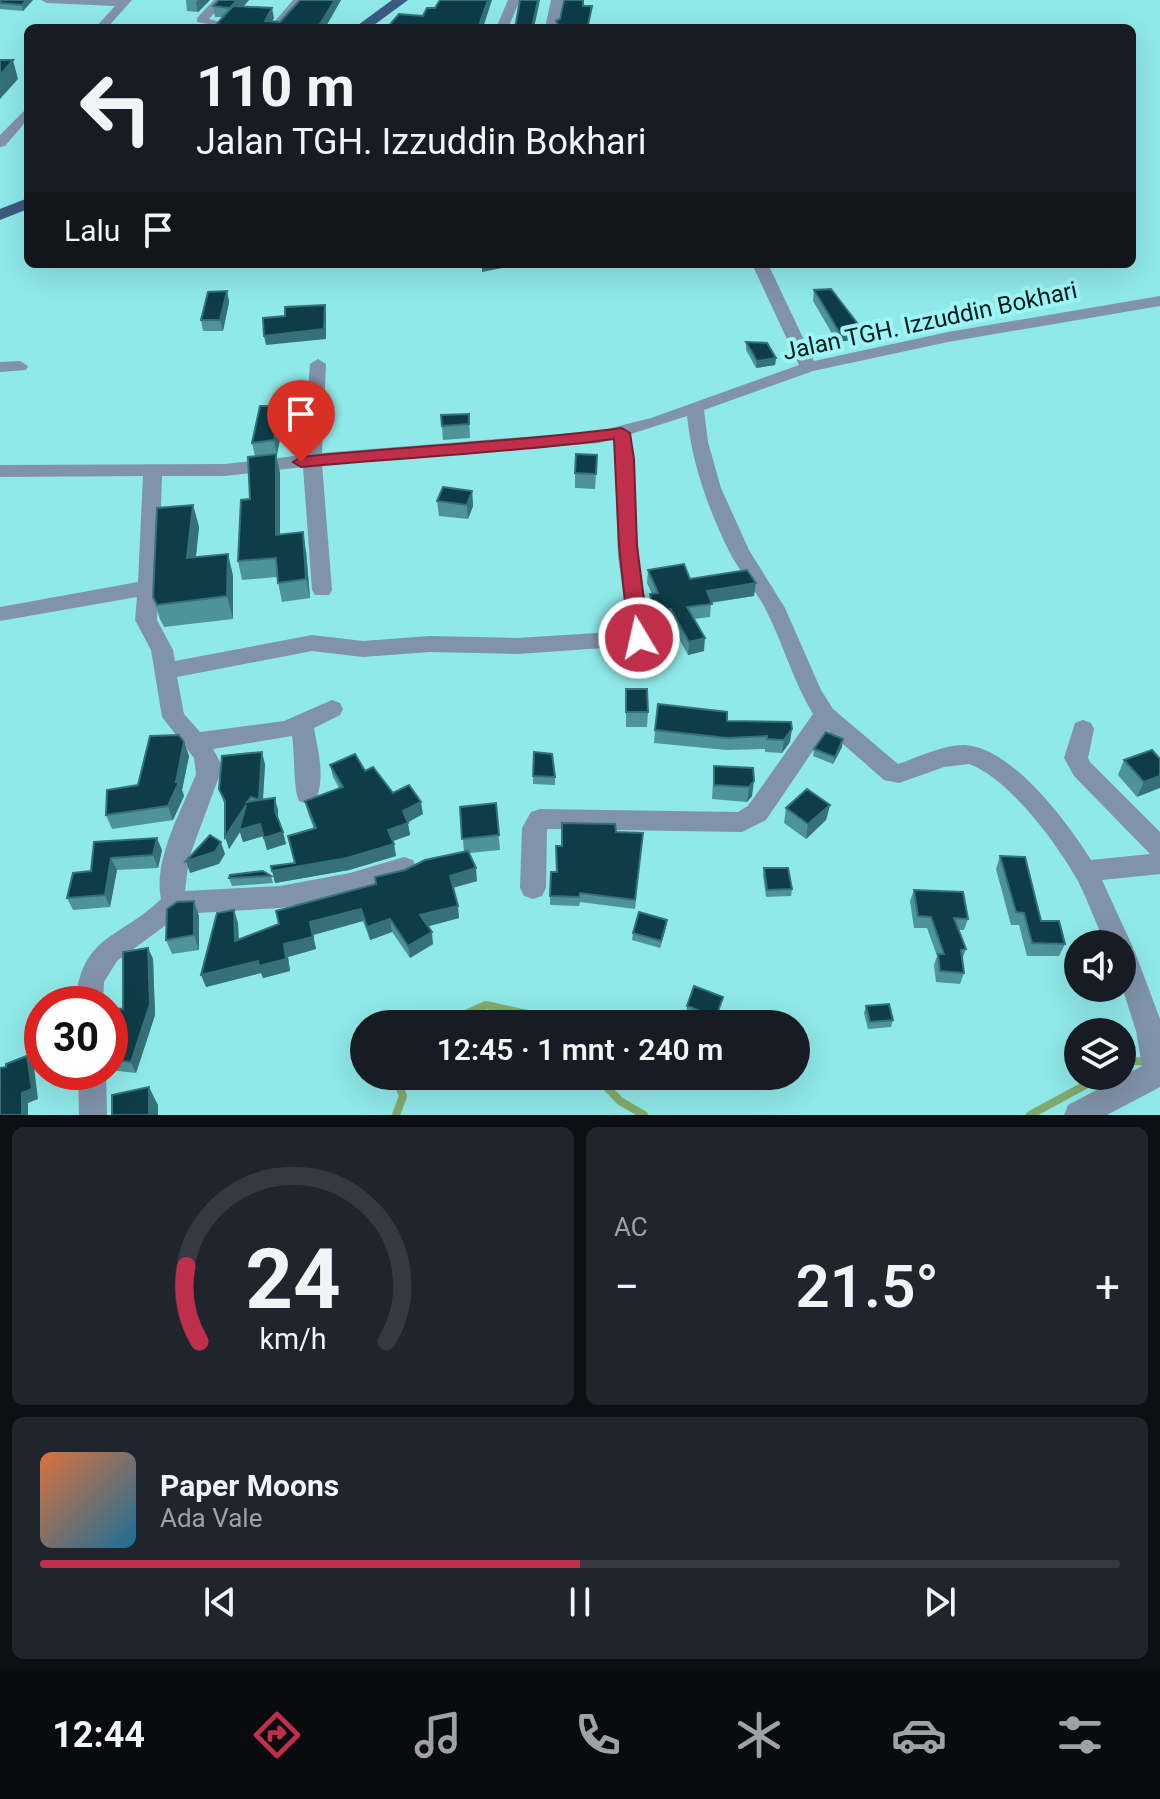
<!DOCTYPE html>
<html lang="id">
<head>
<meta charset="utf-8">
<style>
  body { margin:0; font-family:Roboto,sans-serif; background:#20242c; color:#f1f3f6; height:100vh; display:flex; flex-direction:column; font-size:30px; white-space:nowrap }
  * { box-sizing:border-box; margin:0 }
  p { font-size:26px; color:#9ea1a6 }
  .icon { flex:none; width:44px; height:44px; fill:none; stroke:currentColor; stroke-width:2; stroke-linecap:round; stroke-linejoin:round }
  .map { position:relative; height:1115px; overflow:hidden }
  .details { display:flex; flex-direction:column; gap:12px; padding:12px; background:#0d0f14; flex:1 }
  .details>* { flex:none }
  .top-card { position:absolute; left:24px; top:24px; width:1112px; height:244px; border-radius:12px; box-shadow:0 8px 32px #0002; background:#171b24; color:#f1f3f6; overflow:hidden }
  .controls { position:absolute; left:1064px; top:930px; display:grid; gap:16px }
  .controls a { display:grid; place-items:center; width:72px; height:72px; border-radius:50%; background:#171b24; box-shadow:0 8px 32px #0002; font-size:40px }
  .speed { position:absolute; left:24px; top:986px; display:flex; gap:16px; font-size:40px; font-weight:700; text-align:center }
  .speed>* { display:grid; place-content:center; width:104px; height:104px; border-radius:50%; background:#171b24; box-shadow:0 8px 32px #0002; line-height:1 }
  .speed .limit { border:12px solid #d22; background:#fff; color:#111 }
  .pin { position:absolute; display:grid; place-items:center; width:68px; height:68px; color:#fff; margin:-82px -34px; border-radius:50% 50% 50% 0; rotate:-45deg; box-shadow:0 0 8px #0007 }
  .pin .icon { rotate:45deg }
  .me { position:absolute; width:88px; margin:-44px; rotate:351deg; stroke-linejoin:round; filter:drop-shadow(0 0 6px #0008) }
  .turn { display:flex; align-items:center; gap:28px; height:168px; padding:0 40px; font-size:36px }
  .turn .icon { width:104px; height:104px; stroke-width:2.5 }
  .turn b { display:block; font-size:56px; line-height:68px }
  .then { display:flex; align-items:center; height:76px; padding:0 40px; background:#0003; gap:16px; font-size:30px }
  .big { font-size:60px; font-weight:600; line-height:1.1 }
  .details .card { flex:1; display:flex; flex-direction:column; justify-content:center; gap:12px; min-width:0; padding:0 28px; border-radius:12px; background:#20242c }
  .details .dial { align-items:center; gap:0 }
  .dial svg { height:208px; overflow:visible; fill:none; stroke:#363941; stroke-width:7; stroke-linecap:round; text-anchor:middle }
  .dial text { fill:#f1f3f6; stroke:none }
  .song { display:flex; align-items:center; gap:24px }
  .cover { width:96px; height:96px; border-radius:12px; background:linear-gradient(135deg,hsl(20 70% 55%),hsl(200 70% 35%)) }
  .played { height:8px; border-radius:4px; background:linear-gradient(90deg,#bf2e4b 50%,#363941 50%) }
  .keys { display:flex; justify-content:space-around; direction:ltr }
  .heat { display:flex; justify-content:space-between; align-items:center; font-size:44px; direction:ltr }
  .details .tiles { flex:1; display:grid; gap:12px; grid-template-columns:1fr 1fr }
  .card:last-child { grid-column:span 2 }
  .trip { position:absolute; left:350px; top:1010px; width:460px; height:80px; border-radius:40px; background:#171b24; box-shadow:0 8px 32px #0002; font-weight:600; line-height:80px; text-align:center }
  .menu { display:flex; height:128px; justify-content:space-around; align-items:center; background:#090b0e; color:#9ea1a6 }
  .menu .icon { width:56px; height:56px }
  .menu .active { color:#bf2e4b }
  .menu b { font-size:36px; color:#f1f3f6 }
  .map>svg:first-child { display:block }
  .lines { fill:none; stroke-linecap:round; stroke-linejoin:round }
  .stream { stroke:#83aa6e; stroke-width:8 }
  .minor { fill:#8193a9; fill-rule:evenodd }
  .major { fill:#3b5a80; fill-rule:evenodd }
  .wall { fill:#4e9398 }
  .shaded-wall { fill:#357177 }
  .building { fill:#0e3d47; stroke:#357177; stroke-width:2; fill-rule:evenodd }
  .route { fill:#bf2e4b; stroke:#7c1e31; stroke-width:2 }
  .labels { text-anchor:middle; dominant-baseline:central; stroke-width:8; stroke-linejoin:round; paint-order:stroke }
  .street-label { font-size:24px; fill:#001919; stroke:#9cf6f5 }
</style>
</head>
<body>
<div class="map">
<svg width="1160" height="1115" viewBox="0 0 1160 1115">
  <rect width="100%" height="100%" fill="#8fe9e8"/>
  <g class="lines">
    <path class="stream" d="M444,1024l42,-19 54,12 7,7
      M1122,1065l8,-4 30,1
      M395,1076l8,20 -7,19
      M596,1076l24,25 24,14
      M1030,1115l72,-39"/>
    <path class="minor" d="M41,0h91l-25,28h-12l20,-22 -68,-3z
      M214,0h12l-17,19 11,3v4l-23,-4v-4z
      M293,0h12l-24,28h-12z
      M508,0h12l-12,28h-12z
      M551,0h12l-6,28h-12z
      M28,107v12l-23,27 -5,1v-12z
      M752,264h16l46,97 134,-29 212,-36v10l-212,36 -135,29 -109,39 4,32 13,46 28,62 36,58 36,82 12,19 65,55c21,-7 43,-19 66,-19 48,2 104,78 127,115l59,-6 -76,-78 -10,-18 11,-35 8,-3 8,3 3,6 -6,29 2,4 70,70v42l-58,6 33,72 25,67v68l-53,28h-43l4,-10 74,-39 -6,-35 -14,-44v-43h-17c-9,-21 -17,-43 -27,-63 -21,-37 -68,-102 -109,-117l-25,3 -45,16 -15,-3 -57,-50 -61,90 -24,12 -195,-3 -1,59 -4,8 -9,3 -9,-3 -4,-8 2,-60 9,-16 9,-3 198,3 10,-6 65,-92c-20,-33 -30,-71 -48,-106 -11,-20 -26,-37 -36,-57 -21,-42 -37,-88 -42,-135l-56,18 9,141 19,91 -3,6h-16l-8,-26 -114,8 -88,-2 -67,5 -51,-6 -135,26 7,37 16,18 84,-11 48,-21 8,3 3,6 -3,6 -26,13c4,22 12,52 1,73l-8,3 -8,-3c-6,-12 -4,-48 -7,-65l-79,13 7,13v12l-31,84 -4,33 95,-5 70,-13 54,-16 9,3 3,8 -3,8 -63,19 -70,13 -99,6 -64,47 -13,21 -1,22h-28c7,-71 44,-64 86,-105 -8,-40 21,-89 35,-125l-2,-16 -32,-41 -11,-67 -16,-30 2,-23 -137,24v-14l138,-25 5,-106 -143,1v-12l225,-1 78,-9 7,-91 8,-5 8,5 -4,89 277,-22 52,-13 148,-53zM614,439l4,117 10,75 -110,7 -88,-2 -67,5 -51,-6 -137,26 -2,-11 -16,-30 5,-144h63l78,-9 9,123 3,5h14l3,-5 -10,-126 277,-21z
      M20,361l8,5 -2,4 -26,2v-10z
      M78,1072h28l1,43h-28z"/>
    <path class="major" d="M392,0h16l-38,28h-16z
      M28,198v11l-28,11v-11z"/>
  </g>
  <path class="wall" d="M0,0h33l-10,11 -23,-2z
    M186,0h24l-12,12 -11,-1z
    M219,0h30l-6,7 31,11 -2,3 8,1 20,-22h41l-16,28h-112l10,-11h-8l-2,-11z
    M814,290l47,38 -2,11 -22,3 -24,-41z
    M227,291l2,11 -6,29h-20l-2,-11z
    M746,342l30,16 -1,7 -19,3 -10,-18z
    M281,406l3,14 -8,35 4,18v61l26,17 4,47 -28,4 -5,-25 -35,3 -4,-19 12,-62 5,-43 -3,-13z
    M469,414l1,24 -27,2 -2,-25z
    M597,455l-2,34 -20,-1v-15z
    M472,491l1,15 -5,13 -29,-3 -2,-15z
    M193,505l6,22 -3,30 32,-3 5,22v43l-69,8 -4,-8 -7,-22z
    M648,570l42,9 64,17 -43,7 -1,14 -16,2 10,32 -16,4 -18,-33 -17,2 -3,-17v-13h2l-5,-11z
    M626,689l22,23 -1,15h-21z
    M727,721l63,21 -8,11 -17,-1v-3l-39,1 -72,-7 1,-13z
    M184,742l5,14 -7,34 2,6 -11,24 -61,9 -6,-14z
    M842,747l-9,17 -20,-8 1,-7z
    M262,752l3,13 -2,35 15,10v10l8,24 -19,6 -4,-14 -20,6 -3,-10 -11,17 -4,-43 -6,-17z
    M1160,759l-23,38 -19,-22 6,-15z
    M330,765l35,6 28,22 30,21 -16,8 3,13 -17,6 3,15 -47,14 -74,13 20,-20 19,-34 -6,-16 -3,-12 34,-13 -6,-11z
    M714,766l39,2 -1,28 -5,6 -35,-3z
    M533,776l22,1v8l-22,-1z
    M496,803l4,47 -31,3 8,28 -24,7 6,30 -31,8 5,18 -23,14 -18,-26 -22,8 -7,-19 -50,14 3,14 -28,8 2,14 -27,7 -2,-5 -55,14 32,-64 1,17 137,-56 29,-14 59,-18 -4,-45z
    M830,805l-4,15 -20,19 -22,-16 2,-15z
    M616,832l26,10 -7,67 -55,-7 -1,4 -29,-1v-9l7,-24 5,-26z
    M94,842l68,8 -4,18 -41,2 -7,37 -37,3 -6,-12 24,-27z
    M1000,856l41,65 24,23 -6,12h-32l-8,-31h-8l-15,-56z
    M764,868l28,21 -1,7 -25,1 -3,-22z
    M271,876l2,7 -41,3 -3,-8z
    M914,890l54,29 -4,11h-5l7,19 -4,11 2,13 -4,11 -24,-2 -2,-17 3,-9 -10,-28h-13l-4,-27z
    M199,916v34l-27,4 -6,-14z
    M667,920l-1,7 -6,21 -28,-8 1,-7z
    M148,948l5,11 2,56 -19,58 -26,-3v-56l13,-5z
    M723,997l-8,26 -29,-10 1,-7z
    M866,1006l27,14 -2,7 -23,2 -4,-16z"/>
  <path class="shaded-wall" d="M26,0h7l-10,11 -1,-6z
    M198,0h12l-12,12 -2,-10z
    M237,0h12l-17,18 -2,-10z
    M335,0h6l-16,28h-9z
    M488,0h4l-9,28h-5z
    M538,0h2l-6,28h-2z
    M272,8l2,10 -6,10 -3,-7z
    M13,60l5,19 -18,20v-24z
    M482,264h20v4l-20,4z
    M227,291l2,11 -6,29 -3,-11z
    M325,305l1,9v25l-60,6 -2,-9z
    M861,328l-2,11 -22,3 2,-10z
    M776,358l-1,7 -19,3 1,-7z
    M281,406l3,14 -7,35 -3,-15z
    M276,454l4,19v81l-4,-19z
    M472,491l1,15 -5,13 -1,-14z
    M193,505l6,22 -6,54 -6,-23z
    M303,532l3,19 4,47 -4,-19z
    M228,554l5,22v43l-6,-23z
    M756,583l-2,13 -48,7 1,-12z
    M705,638l-1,13 -16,4 1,-13z
    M792,729l-2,13 -8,11 2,-13z
    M843,739l-1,8 -9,17 2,-7z
    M184,742l5,14 -7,34 2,6 -11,24 -5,-14 8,-24z
    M262,752l3,13 -3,47 -3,-12z
    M1160,776v12l-23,9 7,-15z
    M754,781l-2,15 -5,6 2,-15z
    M275,798l3,12v14l-3,-13z
    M421,802l2,12 -18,10 -2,-13z
    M246,805l14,19 4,12 -21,6 -3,-10 -11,17 -4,-12z
    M830,805l-4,15 -20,19 2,-15z
    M408,823l2,12 -20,7 -2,-12z
    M283,832l3,12 -19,6 -3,-12z
    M157,838l5,12 -4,18 -5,-13z
    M221,842l4,12 -6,10 -29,9 -4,-12z
    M394,844l2,12 -47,14 -74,13 -3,-12z
    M111,858l6,12 -7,37 -5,-12z
    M476,868l1,13 -26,7 -1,-12z
    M194,901l5,15v34l-5,-15z
    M458,906l1,12 -37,10 -2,-13z
    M361,909l2,12 -50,14 3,14 -28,8 2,14 -27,7 -2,-5 -55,14 -5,-12 83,-31 26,-22z
    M234,910l4,13 1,30 -4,-12z
    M390,919l2,13 -22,8 -3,-13z
    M667,920l-1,7 -6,21 1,-7z
    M432,932l1,12 -23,14 -2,-12z
    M148,948l5,11 2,56 -19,58 -5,-11z
    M27,1056l7,11 4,32 -10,4v12h-6v-22z
    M149,1087l9,18v10h-9z"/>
  <path class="building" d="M0,0h26l-4,5 -22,-2z
    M219,0h18l-7,8 -17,-2z
    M300,0h35l-15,24 -4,4h-103l20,-22 39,2 -7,13 15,1z
    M440,0h48l-10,28h-91l12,-14 24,2 4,-8h8z
    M520,0h18l-6,28h-17z
    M564,0h19v6h9l-4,19 1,3h-14l-1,-2 -15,1 -3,-6 4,-2z
    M0,60h13l-13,15z
    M831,289l30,39 -22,4 -25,-42z
    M227,291l-7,29h-19l7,-28z
    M325,305l-1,24 -60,7 -1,-18 22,-2v-9z
    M746,342l21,1 9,15 -19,3z
    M260,406h21l-7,34 -22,3z
    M469,414v10l-27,2 -1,-11z
    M276,454v81l27,-3 3,47 -28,4 -2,-25 -38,3 3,-61 9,-1 -2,-42z
    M576,454l21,1 -1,19 -21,-1z
    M443,487l29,4 -5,14 -30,-4z
    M193,505l-6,53 41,-4 -1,42 -70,9 -4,-8 4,-89z
    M684,564l6,15 57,-9 9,13 -49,8 5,13 -25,3 18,31 -16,4 -18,-33 -17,2 -4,-17 8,-1 -10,-23z
    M626,689h21l1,23h-22z
    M658,704l69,8v9l64,1 1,7 -8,11 -17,-1v-3l-40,2 -72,-8z
    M826,732l17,7 -8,18 -21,-8z
    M179,735l5,7 -8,40h3l-11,24 -62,9 1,-25 31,-5 12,-49z
    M1152,750l8,9v17l-16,6 -20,-22z
    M262,752l-3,48 16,-2v13l8,21 -19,6 -4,-14 -21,6 7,-25 -21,32v-36l-6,-12 3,-33zM251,797l8,3 -12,2z
    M534,752l18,2 3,23 -22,-1z
    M355,754l10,17 8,-4 20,26 16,-8 12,17 -18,9 5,12 -20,7 6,14 -47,14 -75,13 -1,-5 24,-3 -7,-27 28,-8 -11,-27 38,-14 -13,-22z
    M714,766l39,2 1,13 -5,6 -35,-2z
    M807,789l23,16 -22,19 -22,-16z
    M496,803l3,32 -37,4 -2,-32z
    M562,823l53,1 1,8 27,1 -8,67 -55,-7 -1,4 -29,-1 1,-24h6l-1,-26h6z
    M210,835l11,7 -6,10 -29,9z
    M157,838l-4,17 -42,3 -6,37 -38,3 6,-25 18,-2 3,-29z
    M468,851l8,17 -26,8 8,30 -38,9 12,17 -24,14 -18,-27 -23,8 -6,-18 -51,13 3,15 -29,7 2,15 -27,7 -1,-5 -57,14 16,-62 17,-3 1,31 44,-17 -3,-13 100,-27 -1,-7 30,-7 20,-10z
    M1000,856l25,1 16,64h18l6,23 -33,-1 -8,-30 -8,-1z
    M764,868h24l4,21 -25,1z
    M263,871l8,5 -42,2 1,-3z
    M914,890l49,2 5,27 -14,-1 12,31 -5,1 3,23 -24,-2 -2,-17h6l-13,-37 -13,-1z
    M194,901v34l-28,5 1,-31 10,-7z
    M639,912l28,8 -6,21 -28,-8z
    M148,948l2,56 -19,58 -21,-2v-46l2,-6 11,1v-57z
    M694,986l29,11 -7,20 -29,-11z
    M889,1004l4,16 -23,2 -4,-16z
    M27,1056l5,33 -10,4v22h-22v-47l6,-1v-3z
    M149,1087v28h-37v-20z"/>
  <path class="route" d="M622,428l8,5 4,26 3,87 12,92 -10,7 -10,-7 -10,-92 -5,-107c-103,14 -209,18 -313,28l-8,-5 8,-5c107,-11 214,-15 321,-29z"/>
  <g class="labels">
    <g class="street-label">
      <text transform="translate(930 321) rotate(-12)">Jalan TGH. Izzuddin Bokhari</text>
    </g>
  </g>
</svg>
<div class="controls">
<a><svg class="icon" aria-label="sound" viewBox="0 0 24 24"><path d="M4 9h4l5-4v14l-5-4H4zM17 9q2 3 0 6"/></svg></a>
<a><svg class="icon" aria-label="layers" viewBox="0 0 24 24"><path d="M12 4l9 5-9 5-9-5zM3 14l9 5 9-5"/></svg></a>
</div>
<div class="speed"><div class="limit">30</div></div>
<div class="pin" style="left:301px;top:462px;background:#d93025"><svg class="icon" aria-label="arrive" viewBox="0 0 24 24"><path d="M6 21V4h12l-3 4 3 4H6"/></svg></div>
<svg class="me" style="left:639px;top:638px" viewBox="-20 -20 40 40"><circle r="17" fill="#bf2e4b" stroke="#fff" stroke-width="3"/><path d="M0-11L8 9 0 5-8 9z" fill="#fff"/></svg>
<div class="trip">12:45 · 1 mnt · 240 m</div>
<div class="top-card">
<div class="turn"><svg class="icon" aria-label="left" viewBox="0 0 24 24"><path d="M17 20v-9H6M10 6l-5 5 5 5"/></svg><div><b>110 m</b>Jalan TGH. Izzuddin Bokhari</div></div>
<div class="then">Lalu<svg class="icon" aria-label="arrive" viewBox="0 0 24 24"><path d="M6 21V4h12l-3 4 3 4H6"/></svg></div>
</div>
</div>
<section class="details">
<div class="tiles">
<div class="card dial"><svg viewBox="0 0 100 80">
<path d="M14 69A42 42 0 1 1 86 69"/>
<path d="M14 69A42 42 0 0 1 9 40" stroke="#bf2e4b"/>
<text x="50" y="56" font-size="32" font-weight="700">24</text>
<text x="50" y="72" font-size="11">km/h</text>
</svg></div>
<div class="card"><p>AC</p>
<div class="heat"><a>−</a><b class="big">21.5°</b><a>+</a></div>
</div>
<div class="card">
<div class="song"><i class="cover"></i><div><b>Paper Moons</b><p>Ada Vale</p></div></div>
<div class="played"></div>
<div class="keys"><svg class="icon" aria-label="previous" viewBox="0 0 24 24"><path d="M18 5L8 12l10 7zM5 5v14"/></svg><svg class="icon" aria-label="pause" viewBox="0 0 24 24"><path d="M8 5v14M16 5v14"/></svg><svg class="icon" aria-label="next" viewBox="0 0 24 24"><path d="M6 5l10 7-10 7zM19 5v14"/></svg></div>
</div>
</div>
</section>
<nav class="menu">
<b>12:44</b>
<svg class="icon active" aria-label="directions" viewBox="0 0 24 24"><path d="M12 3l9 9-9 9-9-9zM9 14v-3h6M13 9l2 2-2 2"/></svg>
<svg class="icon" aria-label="music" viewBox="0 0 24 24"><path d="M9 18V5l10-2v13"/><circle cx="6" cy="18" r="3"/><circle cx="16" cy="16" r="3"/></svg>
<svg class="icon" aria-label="phone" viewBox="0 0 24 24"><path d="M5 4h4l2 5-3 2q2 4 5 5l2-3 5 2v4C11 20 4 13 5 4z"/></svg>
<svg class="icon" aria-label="climate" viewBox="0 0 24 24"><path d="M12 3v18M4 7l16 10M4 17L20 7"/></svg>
<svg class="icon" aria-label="car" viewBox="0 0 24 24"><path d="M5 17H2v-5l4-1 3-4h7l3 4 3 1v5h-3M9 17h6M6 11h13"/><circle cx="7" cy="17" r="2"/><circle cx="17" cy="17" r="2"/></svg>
<svg class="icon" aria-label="filters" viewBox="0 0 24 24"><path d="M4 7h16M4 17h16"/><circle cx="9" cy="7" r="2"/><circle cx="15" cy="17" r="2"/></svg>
</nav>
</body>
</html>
